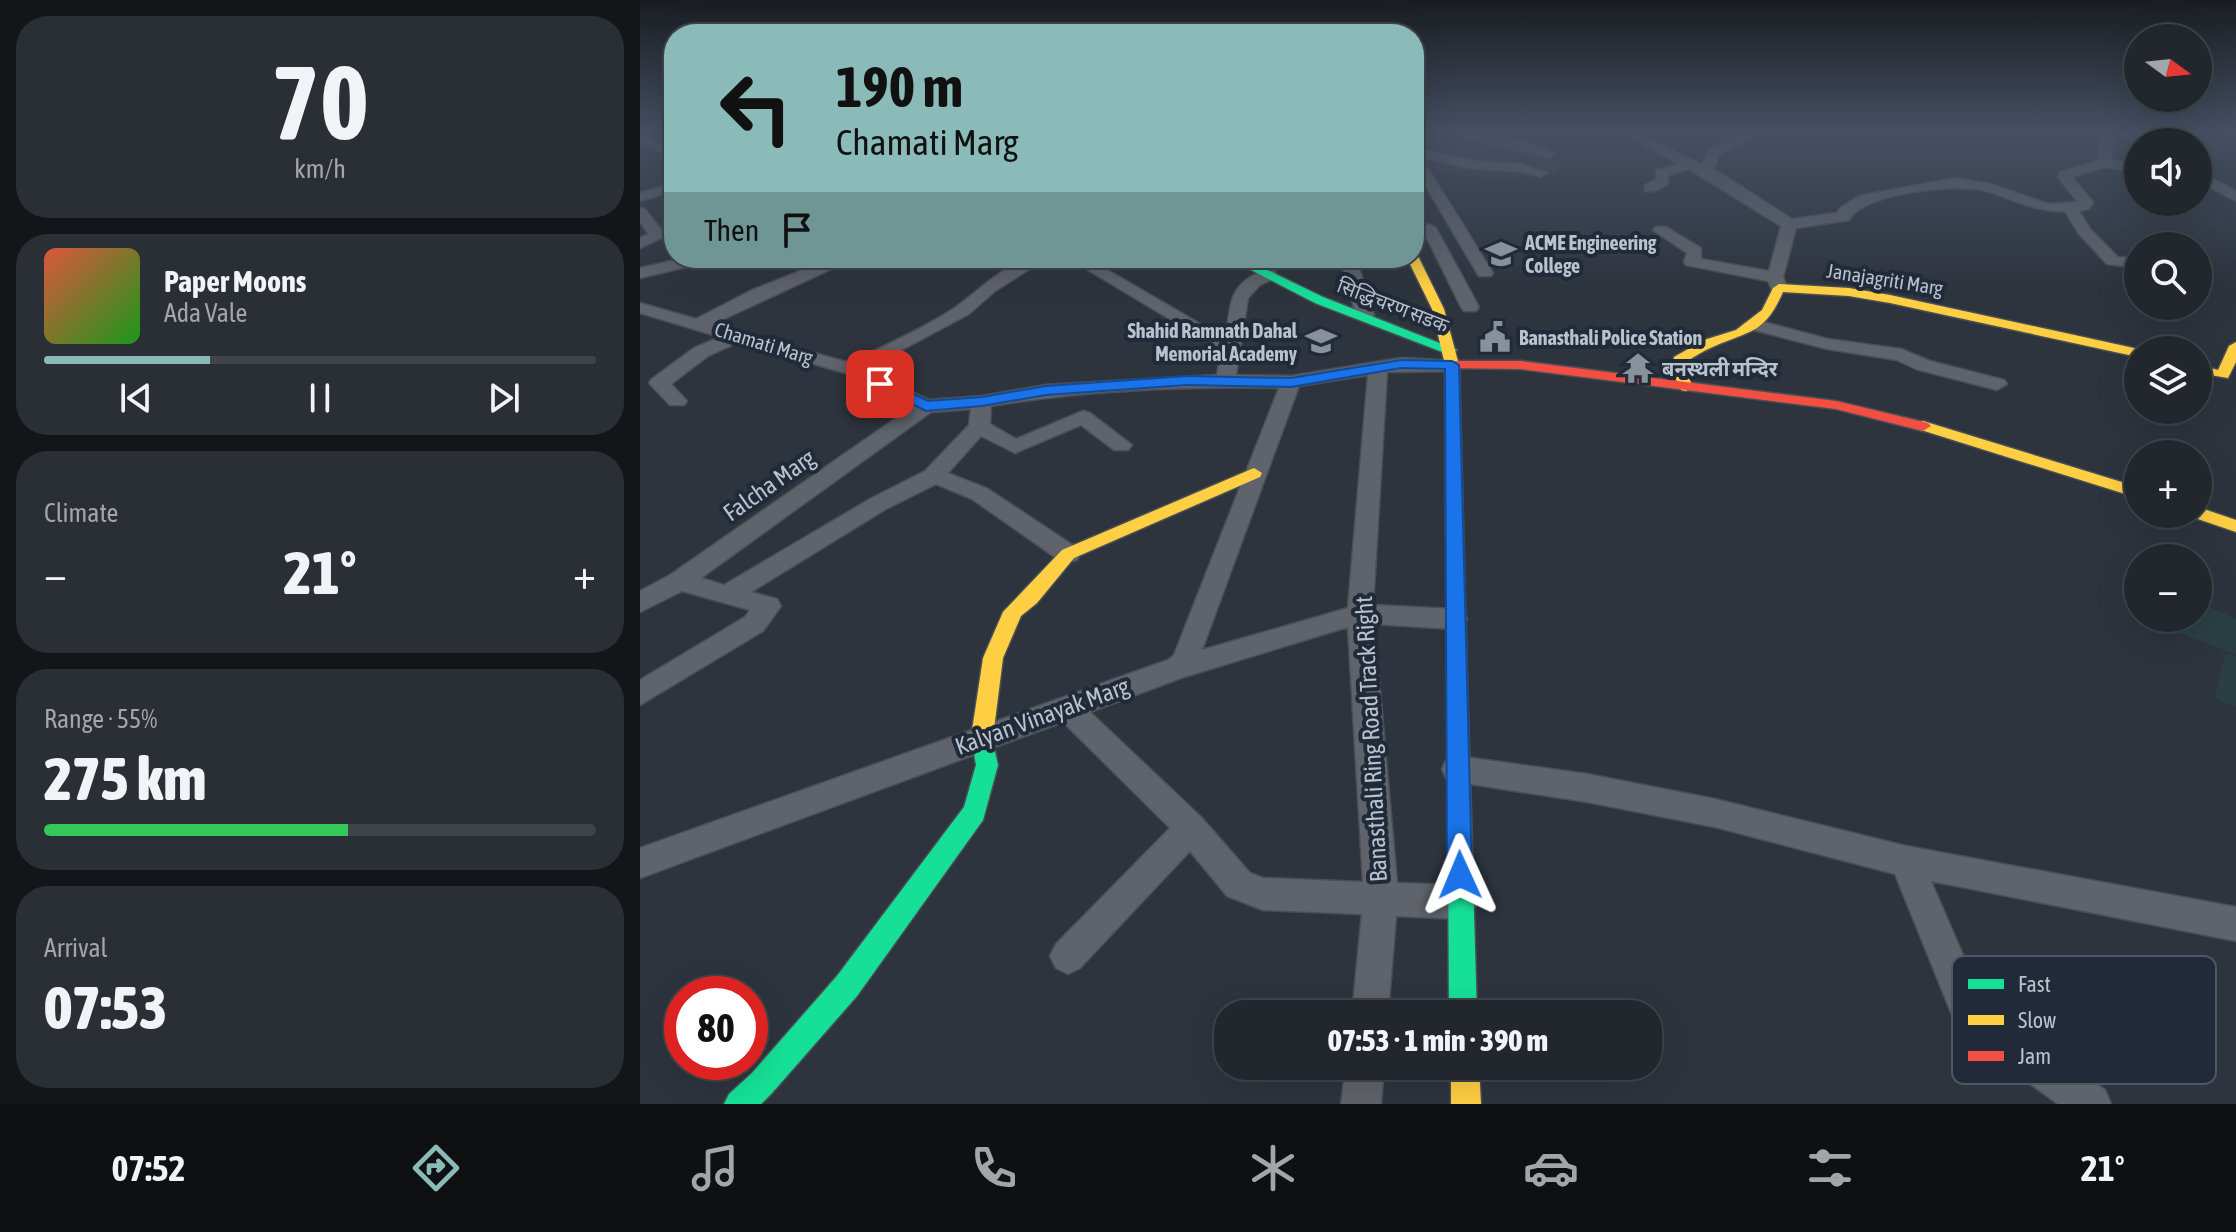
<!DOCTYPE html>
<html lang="en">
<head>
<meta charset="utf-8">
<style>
  body { margin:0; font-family:"Asap Condensed","Noto Sans Devanagari",sans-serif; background:#2a2f36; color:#f1f3f6; height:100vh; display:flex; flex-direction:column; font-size:30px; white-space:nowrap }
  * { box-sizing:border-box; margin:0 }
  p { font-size:26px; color:#a2a5aa }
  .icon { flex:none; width:44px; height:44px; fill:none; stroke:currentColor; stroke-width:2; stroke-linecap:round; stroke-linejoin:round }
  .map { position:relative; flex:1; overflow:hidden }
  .drawer { display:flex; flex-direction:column; gap:16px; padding:16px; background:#131519; width:640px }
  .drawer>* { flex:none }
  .top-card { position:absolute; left:24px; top:24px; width:760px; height:244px; border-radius:32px; box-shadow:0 8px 32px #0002,0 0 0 2px #3f444a; background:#8bbbb9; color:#111; overflow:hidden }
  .needle { width:52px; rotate:105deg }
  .fabs { position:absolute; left:1484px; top:24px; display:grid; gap:16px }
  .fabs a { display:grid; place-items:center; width:88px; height:88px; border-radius:50%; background:#22272e; box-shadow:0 8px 32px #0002,0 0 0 2px #3f444a; font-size:40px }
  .speed { position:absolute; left:24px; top:976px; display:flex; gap:16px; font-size:40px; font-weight:700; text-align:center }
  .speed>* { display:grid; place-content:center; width:104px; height:104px; border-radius:50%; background:#22272e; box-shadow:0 8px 32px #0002,0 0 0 2px #3f444a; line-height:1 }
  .speed .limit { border:12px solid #d22; background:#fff; color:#111 }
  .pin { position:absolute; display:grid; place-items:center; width:68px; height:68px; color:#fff; margin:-34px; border-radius:16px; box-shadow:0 4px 12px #0006 }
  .me { position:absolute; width:88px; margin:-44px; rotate:359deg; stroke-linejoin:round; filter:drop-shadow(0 0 6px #0008) }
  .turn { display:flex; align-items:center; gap:28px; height:168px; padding:0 40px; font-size:36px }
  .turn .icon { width:104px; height:104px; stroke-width:2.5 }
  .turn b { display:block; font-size:56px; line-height:68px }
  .then { display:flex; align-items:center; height:76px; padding:0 40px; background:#0003; gap:16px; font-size:30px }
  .big { font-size:60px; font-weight:800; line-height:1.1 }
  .drawer .tile { flex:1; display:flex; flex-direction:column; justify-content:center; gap:12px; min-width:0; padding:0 28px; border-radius:32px; background:#2a2f36 }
  .drawer .dial { align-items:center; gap:0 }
  .dial b { font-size:104px; line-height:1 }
  .song { display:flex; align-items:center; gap:24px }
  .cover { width:96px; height:96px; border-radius:12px; background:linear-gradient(135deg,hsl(10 70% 55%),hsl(120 70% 35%)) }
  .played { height:8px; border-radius:4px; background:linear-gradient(90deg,#8bbbb9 30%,#3f444a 30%) }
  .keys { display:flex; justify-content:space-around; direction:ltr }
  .heat { display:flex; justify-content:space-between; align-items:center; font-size:44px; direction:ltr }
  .charge { height:12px; border-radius:6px; background:linear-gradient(90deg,#34c759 55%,#3f444a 0) }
  .trip { position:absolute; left:574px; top:1000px; width:448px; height:80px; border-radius:32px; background:#22272e; box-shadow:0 8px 32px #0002,0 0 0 2px #3f444a; font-weight:800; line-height:80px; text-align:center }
  .menu { display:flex; height:128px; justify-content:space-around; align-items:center; background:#0e1012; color:#a2a5aa }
  .menu .icon { width:56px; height:56px }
  .menu .current { color:#8bbbb9 }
  .menu b { font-size:36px; color:#f1f3f6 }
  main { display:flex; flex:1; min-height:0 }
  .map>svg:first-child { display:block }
  .medical { fill:#383746 }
  .green { fill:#2a3f44 }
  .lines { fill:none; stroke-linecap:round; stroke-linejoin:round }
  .street-casing { stroke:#4a4f56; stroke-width:3 }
  .fast-casing { stroke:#4a4f56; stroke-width:3 }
  .slow-casing { stroke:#4a4f56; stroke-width:3 }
  .jam-casing { stroke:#4a4f56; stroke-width:3 }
  .street { fill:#5f636b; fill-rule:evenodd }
  .fast { fill:#16e098; fill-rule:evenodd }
  .slow { fill:#ffcf43; fill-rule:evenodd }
  .jam { fill:#f24e42; fill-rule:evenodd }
  .route { fill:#1a73e8; stroke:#114b97; stroke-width:2 }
  .labels { text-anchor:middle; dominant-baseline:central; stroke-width:8; stroke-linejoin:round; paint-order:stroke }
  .far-poi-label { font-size:20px; font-weight:bold; fill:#b9c1cd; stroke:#202a39; text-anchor:start }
  .far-street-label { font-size:20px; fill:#b9c1cd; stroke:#202a39 }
  .street-label { font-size:24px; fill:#b9c1cd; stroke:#202a39 }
  .key { fill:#202a39; stroke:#4e5765; stroke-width:2 }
  .key-label { font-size:22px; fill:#b9c1cd }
</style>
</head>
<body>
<main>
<section class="drawer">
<div class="tile dial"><b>70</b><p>km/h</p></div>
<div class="tile">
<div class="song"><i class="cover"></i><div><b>Paper Moons</b><p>Ada Vale</p></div></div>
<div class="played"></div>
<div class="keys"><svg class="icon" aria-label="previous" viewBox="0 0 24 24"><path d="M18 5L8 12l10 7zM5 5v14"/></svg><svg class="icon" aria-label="pause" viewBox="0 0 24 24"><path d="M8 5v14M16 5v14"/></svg><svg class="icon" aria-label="next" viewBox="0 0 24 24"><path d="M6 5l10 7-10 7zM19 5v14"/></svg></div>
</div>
<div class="tile"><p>Climate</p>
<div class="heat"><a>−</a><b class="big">21°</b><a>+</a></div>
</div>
<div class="tile"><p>Range · 55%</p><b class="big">275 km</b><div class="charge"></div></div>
<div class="tile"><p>Arrival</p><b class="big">07:53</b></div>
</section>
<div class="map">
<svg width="1596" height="1104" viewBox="0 0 1596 1104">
  <rect width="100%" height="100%" fill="#2d343e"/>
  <path class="medical" d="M824,140l25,2 65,16 9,5 -10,14 -24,-2 -27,6 -25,-4 -11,-7 -5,3 -26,1 -15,-22 22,-2z"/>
  <path class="green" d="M1558,603l38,15v37l-94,-37h56z
    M1586,653l10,4v50l-22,-9z"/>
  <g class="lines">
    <defs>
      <path id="street" d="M802,132c29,0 91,6 113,22l-6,4z
        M981,132h16l65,33 6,-15 37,-18h17l-43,23 -5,14 78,50 45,-6 3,-5 19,-12 96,-18 36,6 58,20 29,-2 -20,-25 2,-5 38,-11 2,-19 9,-10h26l26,10h-20l-22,-6 -7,7 -1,17 27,4v8l-34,-5 -32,10 21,25 -4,7 -10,2 11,18 28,28 20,1v10l-31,-4 -28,-30 -14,-23c-30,2 -54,-14 -83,-21 -28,-6 -120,3 -133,30l-53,8 -13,49 4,11 -8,5 -6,-1 -5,-11 -82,-16 -2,-3 3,-9 -34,-23 3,-3h10l35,21v11l68,12 12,-45 -92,-57 -21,6v9l-13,7h-10v-6l11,-6v-9l23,-6z
        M0,134l34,15v9l-34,-15z
        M774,148l63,13 44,3 26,9 -7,4 -19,-5 -52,-4 -48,-11 72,116 -2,3h-12l-2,-3 -63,-107z
        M1558,171l38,20v10l-38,-20z
        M34,183v8l-34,10v-8z
        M0,208l5,1 21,27 -26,12v-10l9,-4 -9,-12z
        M789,224l7,4 43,79 -3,4h-12l-3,-4 -39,-79z
        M44,258h29l-2,3 -71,17v-10z
        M193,258h22l-142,66 137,39c34,-18 74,-34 106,-56 29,-21 52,-49 91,-49l-52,33 -26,23 -103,55 63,31 53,-4 64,-11 171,-10 4,-22 -13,-11 -140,-84h19l139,81c4,-27 1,-52 30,-65 8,-3 11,-4 19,-2v6l-15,7 -12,13 -12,77 55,1 110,-18 58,3 2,4 -9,6 -65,1 -14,233 81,4 9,3 4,7 -4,7 -9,3 -80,-5 23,259 63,2 12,5 5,12 -5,12 -12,5 -64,-3 -8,98h-36l10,-100 -99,-4 -36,-14 -37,-45 -110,117 -12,6 -12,-6 -6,-12 6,-12 114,-116 -107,-106 -423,156v-30l528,-188 6,-5 105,-267c-97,-2 -192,2 -288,18l-1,18 26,15 67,-28 7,2 42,32 -4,5h-14l-33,-25 -66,28 -34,-17 -33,37 40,16 89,59 3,6 -3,6 -9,2 -9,-2 -87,-61 -36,-15 -50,25 -135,83 26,7 4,7 -18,25 -123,74v-25l105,-63 5,-7 -68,-19 -42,21v-21l30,-16 242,-168 -67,-34 -106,-31 -31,14 -37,28 16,17 -3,4h-14l-21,-22 3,-4 42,-31 26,-11 -80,-24v-10l56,16 56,-29zM728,375l-20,233 -146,42 97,-264zM331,409l-2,16 -44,46 -55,28 -146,86 -23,-7 230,-166zM708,627l15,255 -100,-4 -13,-5 -48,-55 -112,-106 94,-35z
        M700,258h16l18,57 -3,4h-12l-3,-4z
        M1558,263l10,2 2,3 -12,5z
        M1112,319l76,20 73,10 29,12 74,19 3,4 -10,6 -81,-21 -19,-9 -70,-11 -81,-21 -3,-4z
        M817,756l130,18 128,25 191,47 330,61v34l-305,-60 54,125 120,84 6,14h-53l-99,-72 -64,-158 -180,-47 -128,-25 -130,-20 -11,-4 -4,-9 4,-9z
        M706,1066h38l-3,38h-40z"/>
      <path id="fast" d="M588,258h15l80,39 134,53 -7,4 -5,-1 -130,-50z
        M817,671l7,2 3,6 10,335h-28l-2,-335 3,-6z
        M342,728l8,2 8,35 -15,55 -126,176 -85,97 -11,11h-37l5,-10 23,-21 85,-97 127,-169 12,-42 -5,-28 3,-7z"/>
      <path id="slow" d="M774,255l5,3 25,51 15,56 8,314 -3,6 -7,2 -7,-2 -3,-6 -2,-314 -13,-56 -25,-51h7z
        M1139,284l70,4 41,7 253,55h-5v7l-248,-54 -41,-7 -66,-4c-18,41 -31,38 -68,54 -10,4 -20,10 -29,16v9l7,16 -7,4 -5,-1 -9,-19 2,-14 30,-17 32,-10 26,-20 11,-22z
        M1596,342v20l-8,16 -30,-5v-8l20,5 11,-24z
        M1283,421l215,66v11l-220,-69v-6z
        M614,468l8,5 -2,4 -186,81 -37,45 -16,13 -18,42 -10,79 -3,7 -8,2 -8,-2 -3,-7 12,-79 20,-46 59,-62z
        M1558,507l38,13v12l-44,-15 -2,-3h8z
        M811,1066h28l2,38h-30z"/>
      <path id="jam" d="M812,361h69l315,40 92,22 3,3 -8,5 -87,-22 -315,-40 -74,-1 -2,-3z"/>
    </defs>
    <use href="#street" class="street-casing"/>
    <use href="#fast" class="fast-casing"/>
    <use href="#slow" class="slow-casing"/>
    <use href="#jam" class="jam-casing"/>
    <use href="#street" class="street"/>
    <use href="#fast" class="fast"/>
    <use href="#slow" class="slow"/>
    <use href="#jam" class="jam"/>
  </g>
  <linearGradient id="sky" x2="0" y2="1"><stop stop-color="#191d22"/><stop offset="0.46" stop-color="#465063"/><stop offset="1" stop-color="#465063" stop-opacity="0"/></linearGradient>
  <rect width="1596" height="287" fill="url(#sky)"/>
  <path class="route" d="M761,360l51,1 7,4 13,510 -4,9 -8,3 -9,-3 -4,-9 -2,-506 -44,-1 -110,19 -104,-2 -141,10 -64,11 -56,5 -54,-27 3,-4h10l43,21 54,-4 64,-11 141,-10 104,2z"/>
  <defs>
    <symbol id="university-bare" viewBox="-9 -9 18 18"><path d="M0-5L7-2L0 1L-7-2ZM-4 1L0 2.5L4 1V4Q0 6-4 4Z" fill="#88909b" stroke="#202a39" stroke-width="2.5" paint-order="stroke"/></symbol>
    <symbol id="civic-bare" viewBox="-9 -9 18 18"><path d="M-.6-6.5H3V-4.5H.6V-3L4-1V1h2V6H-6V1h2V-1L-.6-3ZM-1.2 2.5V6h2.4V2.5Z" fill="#88909b" stroke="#202a39" stroke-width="2.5" paint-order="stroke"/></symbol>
    <symbol id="temple-bare" viewBox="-9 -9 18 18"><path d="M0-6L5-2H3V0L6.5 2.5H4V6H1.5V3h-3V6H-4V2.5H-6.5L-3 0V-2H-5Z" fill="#88909b" stroke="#202a39" stroke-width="2.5" paint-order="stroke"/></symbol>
  </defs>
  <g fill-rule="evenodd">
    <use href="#university-bare" x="839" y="232" width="44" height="44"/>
    <use href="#civic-bare" x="833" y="315" width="44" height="44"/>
    <use href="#university-bare" x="659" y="319" width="44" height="44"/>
    <use href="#temple-bare" x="976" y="346" width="44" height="44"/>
  </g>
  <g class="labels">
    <g class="far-poi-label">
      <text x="885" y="242">ACME Engineering<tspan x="885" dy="23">College</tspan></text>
      <text x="657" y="330" text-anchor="end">Shahid Ramnath Dahal<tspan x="657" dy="23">Memorial Academy</tspan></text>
      <text x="879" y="337">Banasthali Police Station</text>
      <text x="1022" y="368">बनस्थली मन्दिर</text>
    </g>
    <g class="far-street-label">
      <text transform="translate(1245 279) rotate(9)">Janajagriti Marg</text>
      <text transform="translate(753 305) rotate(21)">सिद्धिचरण सडक</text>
      <text transform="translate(124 343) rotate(17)">Chamati Marg</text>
    </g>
    <g class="street-label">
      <text transform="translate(129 485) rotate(-35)">Falcha Marg</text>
      <text transform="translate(402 716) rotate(-20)">Kalyan Vinayak Marg</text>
      <text transform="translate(731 739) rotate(-93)">Banasthali Ring Road Track Right</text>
    </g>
  </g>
  <rect x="1312" y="956" width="264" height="128" rx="12" class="key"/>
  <rect x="1328" y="979" width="36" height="10" fill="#16e098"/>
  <rect x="1328" y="1015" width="36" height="10" fill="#ffcf43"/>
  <rect x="1328" y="1051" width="36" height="10" fill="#f24e42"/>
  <g class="key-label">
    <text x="1378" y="992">Fast</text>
    <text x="1378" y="1028">Slow</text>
    <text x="1378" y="1064">Jam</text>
  </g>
</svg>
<div class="fabs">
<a><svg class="needle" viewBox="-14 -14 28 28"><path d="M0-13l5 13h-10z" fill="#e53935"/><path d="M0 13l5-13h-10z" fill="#a2a5aa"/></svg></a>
<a><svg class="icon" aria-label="sound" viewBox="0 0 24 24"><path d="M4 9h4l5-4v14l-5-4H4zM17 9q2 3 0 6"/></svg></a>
<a><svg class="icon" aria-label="search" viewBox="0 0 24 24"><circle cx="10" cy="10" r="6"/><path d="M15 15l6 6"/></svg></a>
<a><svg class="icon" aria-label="layers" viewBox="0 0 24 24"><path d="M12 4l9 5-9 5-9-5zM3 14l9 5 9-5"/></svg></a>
<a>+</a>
<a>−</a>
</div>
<div class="speed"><div class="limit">80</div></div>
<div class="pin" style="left:240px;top:384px;background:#d93025"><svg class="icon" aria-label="arrive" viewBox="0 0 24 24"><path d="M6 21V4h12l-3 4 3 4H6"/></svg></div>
<svg class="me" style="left:820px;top:875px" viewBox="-20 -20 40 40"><path d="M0-17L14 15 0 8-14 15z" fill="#1a73e8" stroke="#fff" stroke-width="4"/></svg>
<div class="trip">07:53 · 1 min · 390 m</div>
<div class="top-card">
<div class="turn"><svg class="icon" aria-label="left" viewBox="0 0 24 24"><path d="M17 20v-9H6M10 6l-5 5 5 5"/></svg><div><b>190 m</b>Chamati Marg</div></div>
<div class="then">Then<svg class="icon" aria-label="arrive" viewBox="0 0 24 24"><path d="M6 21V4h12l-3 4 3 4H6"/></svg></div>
</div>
</div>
</main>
<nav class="menu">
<b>07:52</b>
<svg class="icon current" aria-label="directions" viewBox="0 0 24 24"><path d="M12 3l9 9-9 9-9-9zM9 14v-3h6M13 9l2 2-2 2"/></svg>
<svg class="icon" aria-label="music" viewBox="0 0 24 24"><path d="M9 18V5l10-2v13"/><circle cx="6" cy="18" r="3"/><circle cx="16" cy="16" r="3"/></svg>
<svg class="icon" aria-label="phone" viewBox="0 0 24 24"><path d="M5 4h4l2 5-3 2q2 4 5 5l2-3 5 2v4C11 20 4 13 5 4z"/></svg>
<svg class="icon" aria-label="climate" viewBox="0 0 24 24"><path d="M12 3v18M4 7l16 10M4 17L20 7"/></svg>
<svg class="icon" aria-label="car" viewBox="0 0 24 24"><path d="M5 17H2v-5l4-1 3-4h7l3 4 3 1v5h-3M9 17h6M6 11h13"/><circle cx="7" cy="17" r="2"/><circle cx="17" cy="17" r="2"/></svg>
<svg class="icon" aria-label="filters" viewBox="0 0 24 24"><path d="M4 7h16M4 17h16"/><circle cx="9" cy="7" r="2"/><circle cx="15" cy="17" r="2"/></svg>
<b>21°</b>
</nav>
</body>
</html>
